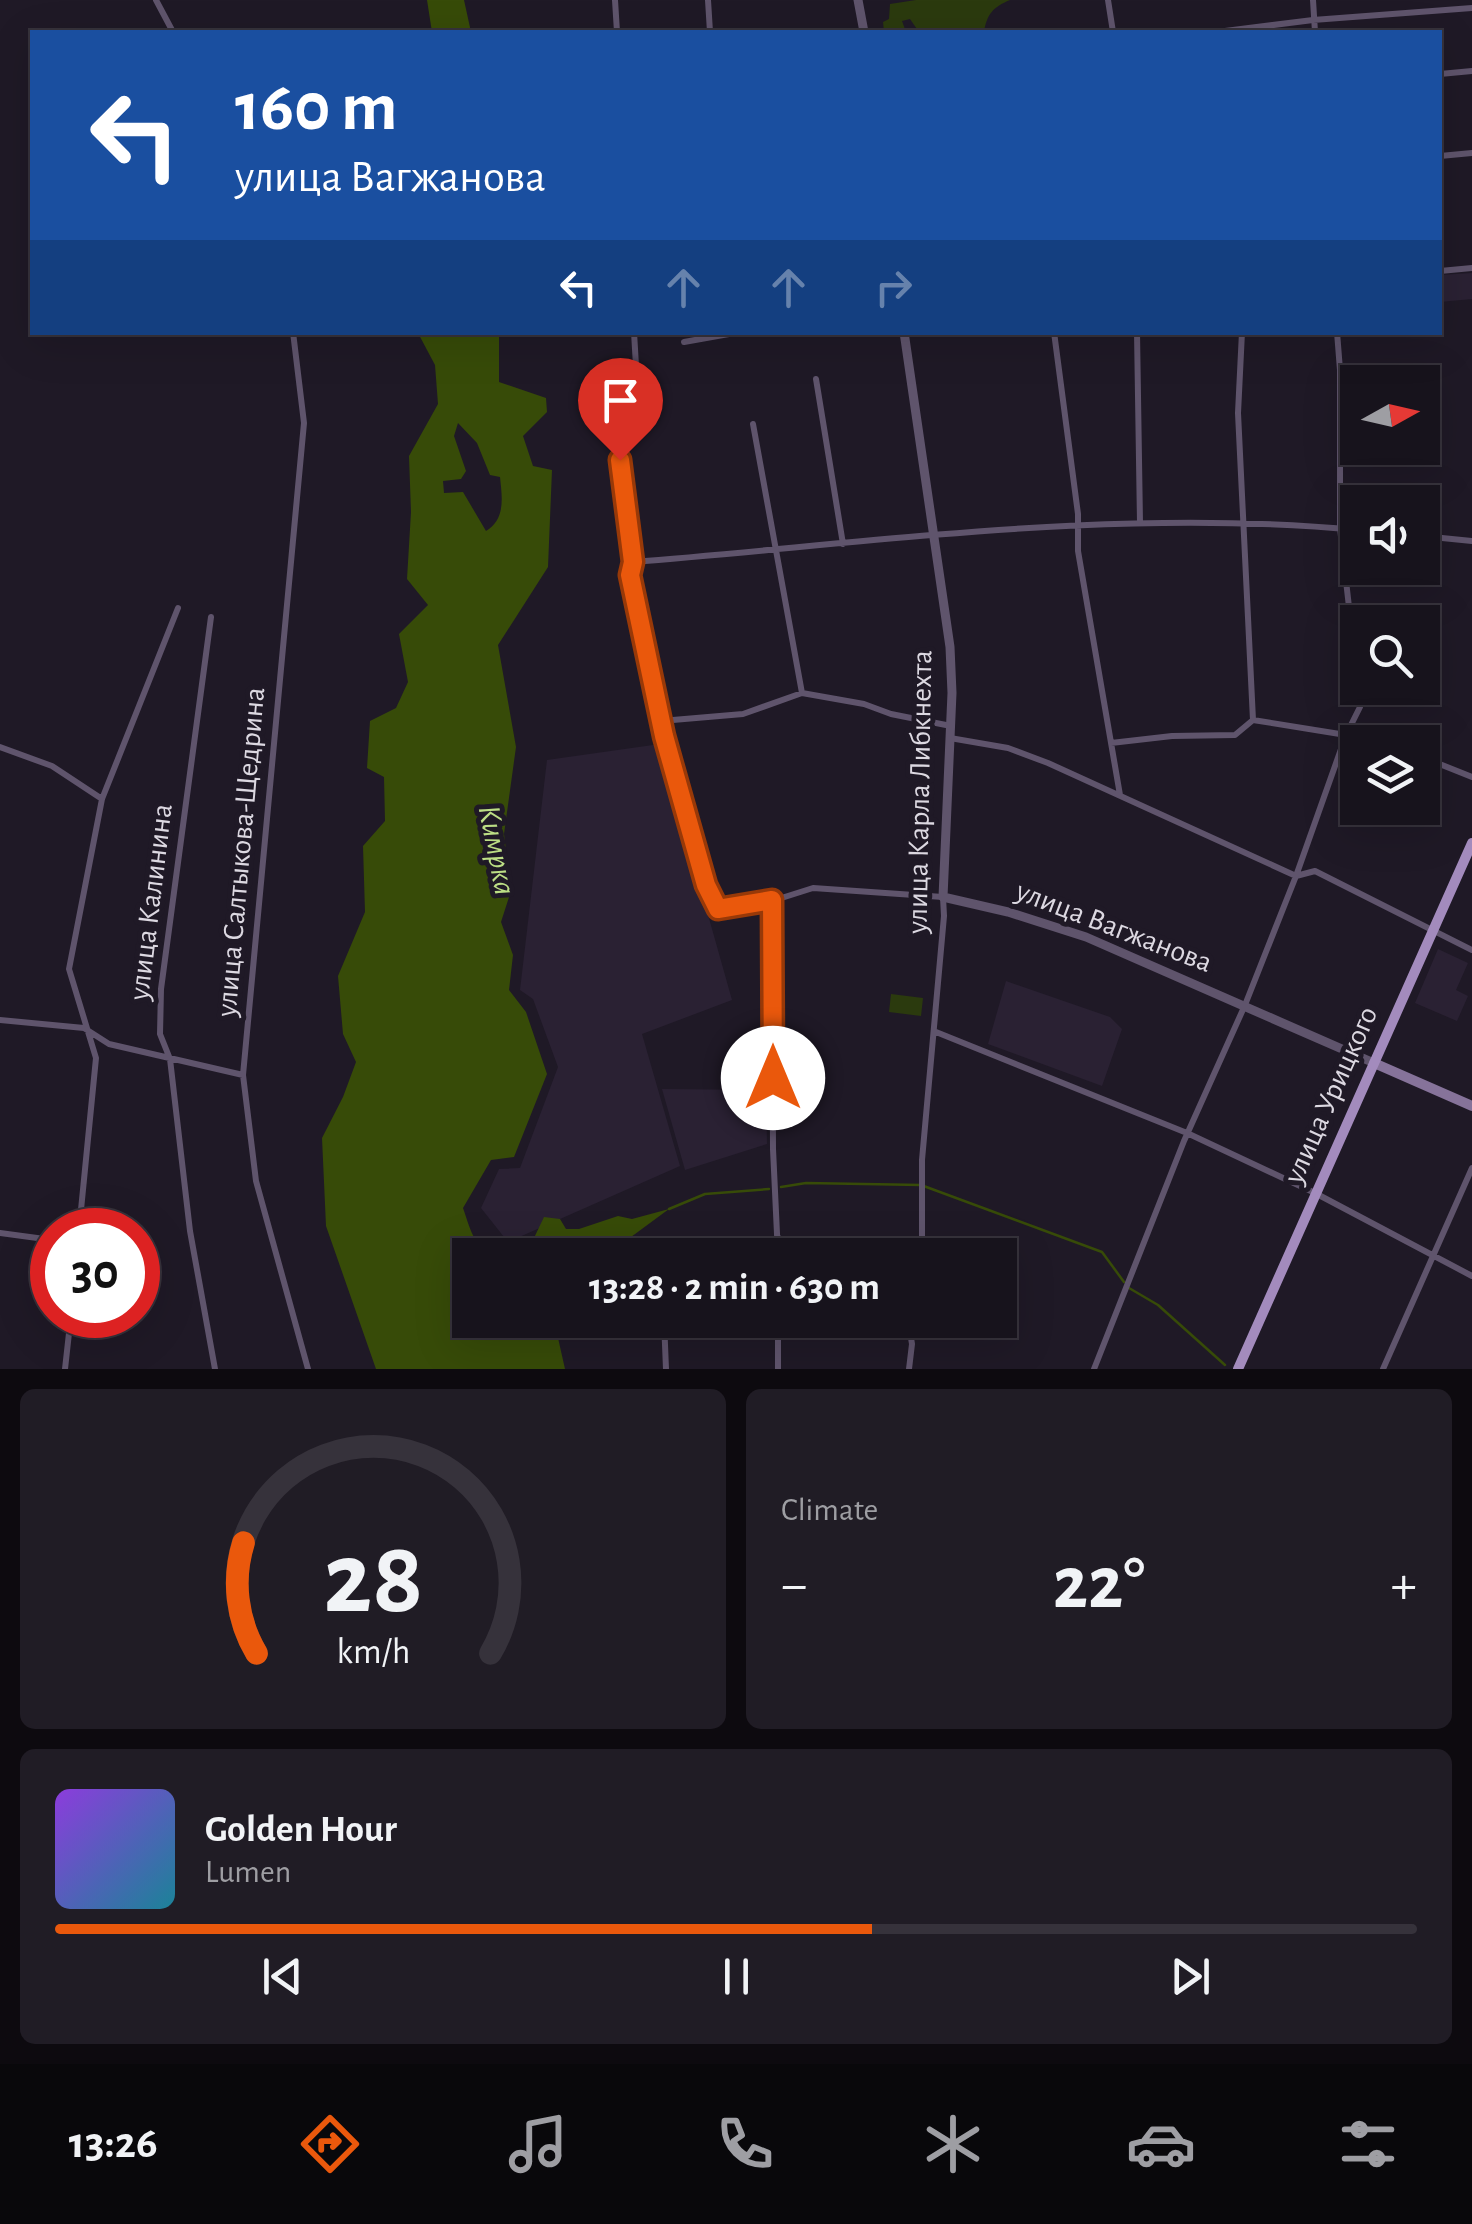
<!DOCTYPE html>
<html lang="en">
<head>
<meta charset="utf-8">
<style>
  body { margin:0; font-family:"Alegreya Sans",sans-serif; background:#201c25; color:#f1f3f6; height:100vh; display:flex; flex-direction:column; font-size:38px; white-space:nowrap }
  * { box-sizing:border-box; margin:0 }
  p { font-size:32px; color:#9e9ea3 }
  .icon { flex:none; width:55px; height:55px; fill:none; stroke:currentColor; stroke-width:2; stroke-linecap:round; stroke-linejoin:round }
  .map { position:relative; height:1369px; overflow:hidden }
  .side { display:flex; flex-direction:column; gap:20px; padding:20px; background:#0d0a0f; flex:1 }
  .side>* { flex:none }
  .guide { position:absolute; left:30px; top:30px; width:1412px; height:305px; border-radius:0px; box-shadow:0 10px 40px #0002,0 0 0 2px #36323b; background:#1a4fa0; color:#fff; overflow:hidden }
  .needle { width:65px; rotate:82deg }
  .tools { position:absolute; left:1340px; top:365px; display:grid; gap:20px }
  .tools a { display:grid; place-items:center; width:100px; height:100px; border-radius:0px; background:#17131c; box-shadow:0 10px 40px #0002,0 0 0 2px #36323b; font-size:50px }
  .speed { position:absolute; left:30px; top:1208px; display:flex; gap:20px; font-size:50px; font-weight:700; text-align:center }
  .speed>* { display:grid; place-content:center; width:130px; height:130px; border-radius:50%; background:#17131c; box-shadow:0 10px 40px #0002,0 0 0 2px #36323b; line-height:1 }
  .speed .limit { border:15px solid #d22; background:#fff; color:#111 }
  .pin { position:absolute; display:grid; place-items:center; width:85px; height:85px; color:#fff; margin:-102px -42px; border-radius:50% 50% 50% 0; rotate:-45deg; box-shadow:0 0 10px #0007 }
  .pin .icon { rotate:45deg }
  .me { position:absolute; width:110px; margin:-55px; rotate:0deg; stroke-linejoin:round; filter:drop-shadow(0 0 8px #0008) }
  .turn { display:flex; align-items:center; gap:35px; height:210px; padding:0 40px; font-size:45px }
  .turn .icon { width:130px; height:130px; stroke-width:2.5 }
  .turn b { display:block; font-size:70px; line-height:85px }
  .lanes { display:flex; align-items:center; height:95px; padding:0 40px; background:#0003; justify-content:center; gap:50px; direction:ltr }
  .lanes .off { opacity:.35 }
  .big { font-size:75px; font-weight:600; line-height:1.1 }
  .side .widget { flex:1; display:flex; flex-direction:column; justify-content:center; gap:15px; min-width:0; padding:0 35px; border-radius:15px; background:#201c25 }
  .side .dial { align-items:center; gap:0 }
  .dial svg { height:260px; overflow:visible; fill:none; stroke:#36323b; stroke-width:7; stroke-linecap:round; text-anchor:middle }
  .dial text { fill:#f1f3f6; stroke:none }
  .song { display:flex; align-items:center; gap:30px }
  .cover { width:120px; height:120px; border-radius:15px; background:linear-gradient(135deg,hsl(270 70% 55%),hsl(190 70% 35%)) }
  .played { height:10px; border-radius:5px; background:linear-gradient(90deg,#ea580c 60%,#36323b 60%) }
  .keys { display:flex; justify-content:space-around; direction:ltr }
  .heat { display:flex; justify-content:space-between; align-items:center; font-size:55px; direction:ltr }
  .side .tiles { flex:1; display:grid; gap:20px; grid-template-columns:1fr 1fr }
  .widget:last-child { grid-column:span 2 }
  .trip { position:absolute; left:452px; top:1238px; width:565px; height:100px; border-radius:0px; background:#17131c; box-shadow:0 10px 40px #0002,0 0 0 2px #36323b; font-weight:600; line-height:100px; text-align:center }
  .dock { display:flex; height:160px; justify-content:space-around; align-items:center; background:#09080b; color:#9e9ea3 }
  .dock .icon { width:70px; height:70px }
  .dock .current { color:#ea580c }
  .dock b { font-size:45px; color:#f1f3f6 }
  .map>svg:first-child { display:block }
  .built { fill:#2a2133 }
  .green { fill:#2b3a0e }
  .water { fill:#374b08; fill-rule:evenodd }
  .lines { fill:none; stroke-linecap:round; stroke-linejoin:round }
  .stream { stroke:#374b08; stroke-width:2.5 }
  .minor { stroke:#5f546c; stroke-width:6 }
  .tertiary { stroke:#5f546c; stroke-width:9 }
  .secondary { stroke:#86739a; stroke-width:10 }
  .primary { stroke:#a38bbd; stroke-width:10 }
  .route-casing { stroke:#983908; stroke-width:25 }
  .route { stroke:#ea580c; stroke-width:18 }
  .labels { text-anchor:middle; dominant-baseline:central; stroke-width:10; stroke-linejoin:round; paint-order:stroke }
  .street-label { font-size:30px; fill:#dcd8e1; stroke:#1f1926 }
  .water-label { font-size:32px; font-style:italic; fill:#bcde85; stroke:#1f1926 }
</style>
</head>
<body>
<div class="map">
<svg width="1472" height="1369" viewBox="0 0 1472 1369">
  <rect width="100%" height="100%" fill="#1f1926"/>
  <path class="built" d="M1472,273v26l-32,3v-27z
    M660,744l72,256 -90,34 38,132 -172,76 -27,-34 18,-39 21,-1 38,-101 -25,-68 -13,-9 27,-230z
    M1438,949l30,14 -12,27 12,6 -11,25 -42,-18z
    M1006,981l104,36 12,12 -20,57 -114,-42z
    M662,1089l104,1 1,54 -82,26z"/>
  <path class="green" d="M916,0h94c-17,7 -23,14 -26,32h-65l-9,-13 -8,2 4,11h-22l-1,-10 6,-3 1,-15z
    M891,994l32,4 -2,18 -32,-4z"/>
  <path class="water" d="M427,0h37l7,32h-39z
    M418,333h49l32,4v45l47,16 1,14 -24,24 10,30 19,4 -4,97 -50,78 18,102 -12,87 7,57 -10,31 12,33 -4,35 17,22 21,62 -33,83 -23,3 -28,48c6,17 11,40 29,47h-22v65h84l11,49h-189l-50,-143 -4,-88 21,-41 13,-35 -13,-28 -5,-58 27,-64 -2,-66 22,-25 -1,-44 -17,-9 3,-47 26,-13 12,-26 -9,-48 29,-29 -21,-26 4,-67 -2,-56 29,-52 -3,-39zM458,423l19,20 13,32 10,2c2,20 6,42 -14,54l-23,-39 -19,1 -1,-12 18,-2 5,-8 -12,-35z
    M669,1209l-38,28 -77,14 -6,4h-43l28,-15 11,-23 16,2 6,10h13l39,-13 14,3z"/>
  <g class="lines">
    <path class="stream" d="M781,1187l25,-4 115,2 181,67 22,30
      M669,1209l36,-15 64,-5
      M1129,1288l29,17 67,60"/>
    <path class="minor" d="M156,0l17,32
      M615,0l2,32
      M708,0l2,32
      M1108,0l5,32
      M1313,0l2,32
      M1217,32l96,-12 159,-12
      M1440,74l32,-3
      M1440,156l32,-3
      M1440,271l32,-3
      M293,332l11,91 -61,652 13,106 52,188
      M634,332l3,51 -17,77 13,102 -3,13 34,161 42,149 12,24 54,-8 41,-13 130,9 1,19 -22,244v95
      M1054,332l24,182v37l42,244
      M1137,332l3,191
      M1242,332l-4,81 15,307
      M1337,332l3,38v158l18,158
      M684,342l56,-10
      M816,379l27,165
      M753,424l49,269
      M1422,536l50,5
      M633,562c241,-19 482,-55 725,-32
      M211,617l-50,372 -1,45 10,25 20,172 25,138
      M1253,720l93,15 19,-1 22,8
      M661,721l82,-7 59,-21 62,11 27,10 60,12
      M950,738l58,10 40,15 248,113 19,-5 157,79
      M1111,743l61,-7 63,-1 18,-15
      M0,747l52,19 50,33
      M1422,757l50,20
      M772,901l1,248 5,106
      M0,1020l84,8 25,16 134,31
      M936,1032l251,101 128,60 157,83
      M79,1230l17,-172 -27,-89 33,-170 76,-191
      M0,1233l52,7
      M733,1255l45,-18
      M664,1320l2,49
      M908,1320l4,24 -3,25
      M65,1369l6,-54
      M778,1369v-49
      M1094,1369l90,-228 61,-136 51,-129 50,-141 14,-28 -2,-19
      M1383,1369l89,-201"/>
    <path class="tertiary" d="M858,0l6,32
      M904,332l46,315 2,46 -9,204 65,15 78,25 288,126"/>
    <path class="secondary" d="M1374,1063l98,43"/>
    <path class="primary" d="M1238,1369l234,-526"/>
  </g>
  <g class="lines">
    <defs>
      <path id="route" d="M620,460l13,102 -3,13 34,161 42,149 12,24 54,-9 1,178"/>
    </defs>
    <use href="#route" class="route-casing"/>
    <use href="#route" class="route"/>
  </g>
  <g class="labels">
    <g class="street-label">
      <text transform="translate(920 792) rotate(-89)">улица Карла Либкнехта</text>
      <text transform="translate(241 852) rotate(-85)">улица Салтыкова-Щедрина</text>
      <text transform="translate(151 902) rotate(-83)">улица Калинина</text>
      <text transform="translate(1114 927) rotate(21)">улица Вагжанова</text>
      <text transform="translate(1331 1095) rotate(-66)">улица Урицкого</text>
    </g>
    <g class="water-label">
      <text transform="translate(497 850) rotate(79)">Кимрка</text>
    </g>
  </g>
</svg>
<div class="tools">
<a><svg class="needle" viewBox="-14 -14 28 28"><path d="M0-13l5 13h-10z" fill="#e53935"/><path d="M0 13l5-13h-10z" fill="#9e9ea3"/></svg></a>
<a><svg class="icon" aria-label="sound" viewBox="0 0 24 24"><path d="M4 9h4l5-4v14l-5-4H4zM17 9q2 3 0 6"/></svg></a>
<a><svg class="icon" aria-label="search" viewBox="0 0 24 24"><circle cx="10" cy="10" r="6"/><path d="M15 15l6 6"/></svg></a>
<a><svg class="icon" aria-label="layers" viewBox="0 0 24 24"><path d="M12 4l9 5-9 5-9-5zM3 14l9 5 9-5"/></svg></a>
</div>
<div class="speed"><div class="limit">30</div></div>
<div class="pin" style="left:620px;top:460px;background:#d93025"><svg class="icon" aria-label="arrive" viewBox="0 0 24 24"><path d="M6 21V4h12l-3 4 3 4H6"/></svg></div>
<svg class="me" style="left:773px;top:1078px" viewBox="-20 -20 40 40"><circle r="19" fill="#fff"/><path d="M0-13L10 11 0 6-10 11z" fill="#ea580c"/></svg>
<div class="trip">13:28 · 2 min · 630 m</div>
<div class="guide">
<div class="turn"><svg class="icon" aria-label="left" viewBox="0 0 24 24"><path d="M17 20v-9H6M10 6l-5 5 5 5"/></svg><div><b>160 m</b>улица Вагжанова</div></div>
<div class="lanes"><svg class="icon" aria-label="left" viewBox="0 0 24 24"><path d="M17 20v-9H6M10 6l-5 5 5 5"/></svg><svg class="icon off" aria-label="ahead" viewBox="0 0 24 24"><path d="M12 20V5M6 11l6-6 6 6"/></svg><svg class="icon off" aria-label="ahead" viewBox="0 0 24 24"><path d="M12 20V5M6 11l6-6 6 6"/></svg><svg class="icon off" aria-label="right" viewBox="0 0 24 24"><path d="M7 20v-9h11M14 6l5 5-5 5"/></svg></div>
</div>
</div>
<section class="side">
<div class="tiles">
<div class="widget dial"><svg viewBox="0 0 100 80">
<path d="M14 69A42 42 0 1 1 86 69"/>
<path d="M14 69A42 42 0 0 1 10 35" stroke="#ea580c"/>
<text x="50" y="56" font-size="32" font-weight="700">28</text>
<text x="50" y="72" font-size="11">km/h</text>
</svg></div>
<div class="widget"><p>Climate</p>
<div class="heat"><a>−</a><b class="big">22°</b><a>+</a></div>
</div>
<div class="widget">
<div class="song"><i class="cover"></i><div><b>Golden Hour</b><p>Lumen</p></div></div>
<div class="played"></div>
<div class="keys"><svg class="icon" aria-label="previous" viewBox="0 0 24 24"><path d="M18 5L8 12l10 7zM5 5v14"/></svg><svg class="icon" aria-label="pause" viewBox="0 0 24 24"><path d="M8 5v14M16 5v14"/></svg><svg class="icon" aria-label="next" viewBox="0 0 24 24"><path d="M6 5l10 7-10 7zM19 5v14"/></svg></div>
</div>
</div>
</section>
<nav class="dock">
<b>13:26</b>
<svg class="icon current" aria-label="directions" viewBox="0 0 24 24"><path d="M12 3l9 9-9 9-9-9zM9 14v-3h6M13 9l2 2-2 2"/></svg>
<svg class="icon" aria-label="music" viewBox="0 0 24 24"><path d="M9 18V5l10-2v13"/><circle cx="6" cy="18" r="3"/><circle cx="16" cy="16" r="3"/></svg>
<svg class="icon" aria-label="phone" viewBox="0 0 24 24"><path d="M5 4h4l2 5-3 2q2 4 5 5l2-3 5 2v4C11 20 4 13 5 4z"/></svg>
<svg class="icon" aria-label="climate" viewBox="0 0 24 24"><path d="M12 3v18M4 7l16 10M4 17L20 7"/></svg>
<svg class="icon" aria-label="car" viewBox="0 0 24 24"><path d="M5 17H2v-5l4-1 3-4h7l3 4 3 1v5h-3M9 17h6M6 11h13"/><circle cx="7" cy="17" r="2"/><circle cx="17" cy="17" r="2"/></svg>
<svg class="icon" aria-label="filters" viewBox="0 0 24 24"><path d="M4 7h16M4 17h16"/><circle cx="9" cy="7" r="2"/><circle cx="15" cy="17" r="2"/></svg>
</nav>
</body>
</html>
